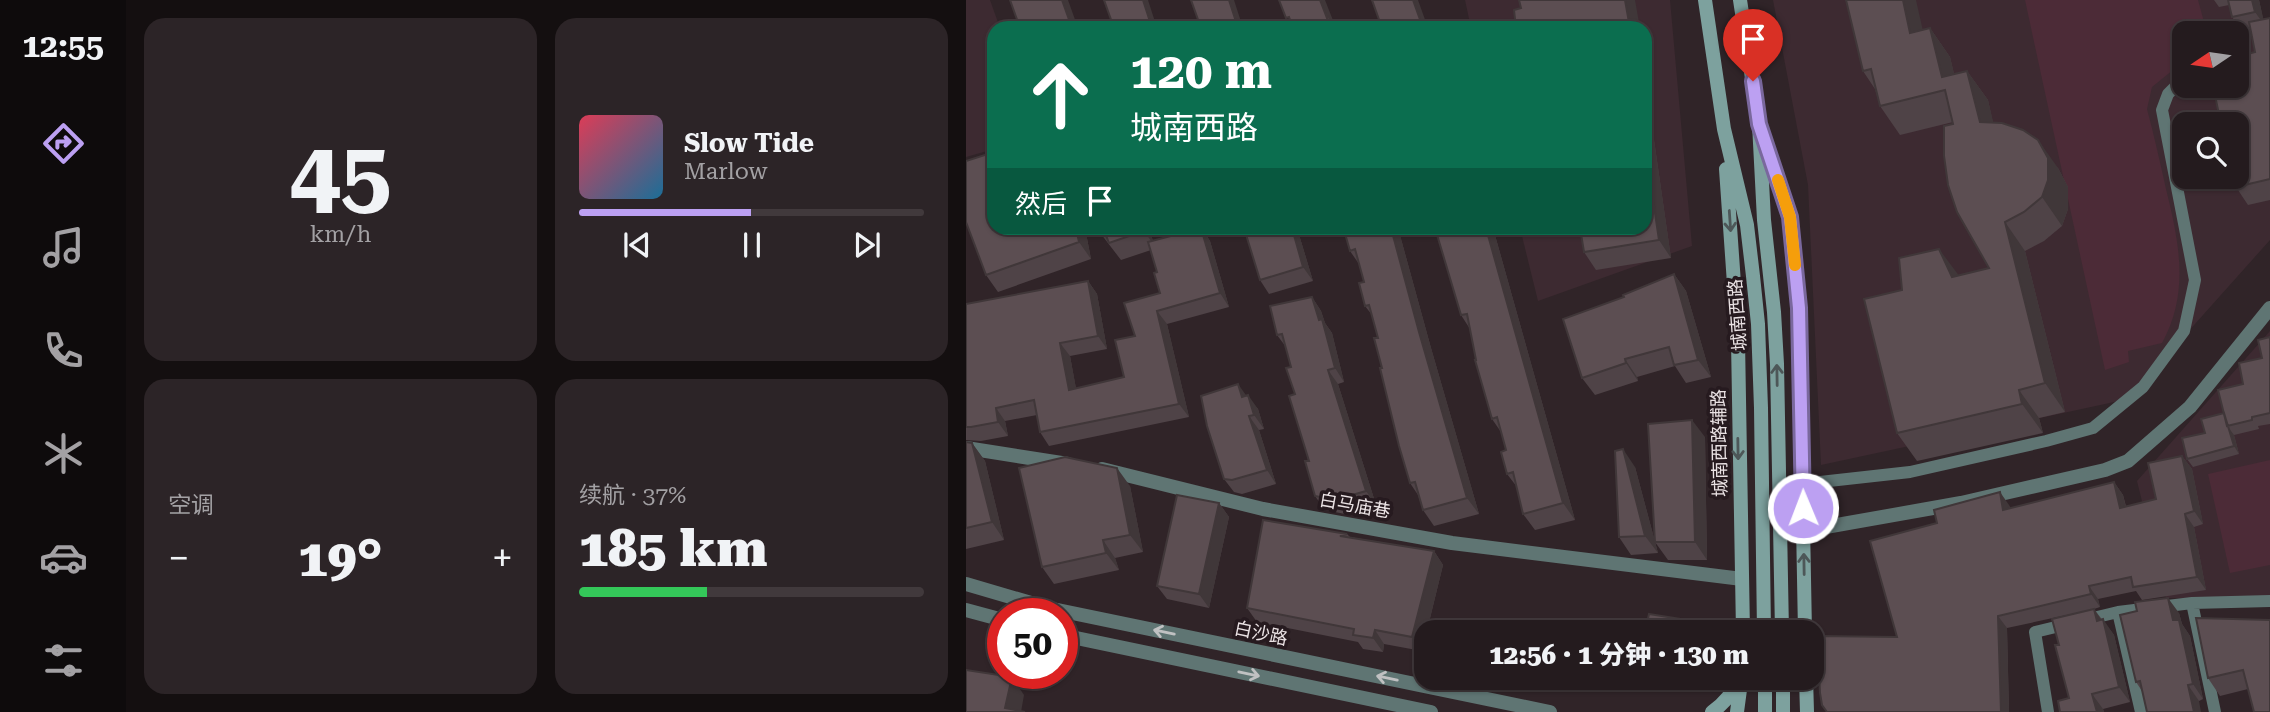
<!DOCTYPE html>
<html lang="zh">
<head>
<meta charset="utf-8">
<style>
  body { margin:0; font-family:"Roboto Serif","Noto Sans SC",serif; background:#2c2427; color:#f1f3f6; height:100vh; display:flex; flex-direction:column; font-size:26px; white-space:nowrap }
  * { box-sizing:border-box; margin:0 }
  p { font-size:23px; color:#a3a1a4 }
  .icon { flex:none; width:38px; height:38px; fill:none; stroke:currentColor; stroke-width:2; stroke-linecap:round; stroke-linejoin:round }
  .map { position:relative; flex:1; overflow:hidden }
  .drawer { display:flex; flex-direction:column; gap:18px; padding:18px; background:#140f10; width:840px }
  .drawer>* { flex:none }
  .top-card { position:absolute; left:21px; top:21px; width:665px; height:214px; border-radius:21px; box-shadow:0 2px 5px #0004,0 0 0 2px #41393c; background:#0b6e4f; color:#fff; overflow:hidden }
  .needle { width:46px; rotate:257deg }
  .controls { position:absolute; left:1206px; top:21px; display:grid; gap:14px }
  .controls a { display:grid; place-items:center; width:77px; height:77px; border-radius:14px; background:#241b1e; box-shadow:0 2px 5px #0004,0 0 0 2px #41393c; font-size:35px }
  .speed { position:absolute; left:21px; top:598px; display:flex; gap:14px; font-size:35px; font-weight:700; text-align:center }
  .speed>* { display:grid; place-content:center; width:91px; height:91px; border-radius:50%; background:#241b1e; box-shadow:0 2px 5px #0004,0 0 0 2px #41393c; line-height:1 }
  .speed .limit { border:10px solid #d22; background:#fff; color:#111 }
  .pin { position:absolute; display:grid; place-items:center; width:60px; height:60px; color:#fff; margin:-72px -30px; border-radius:50% 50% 50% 0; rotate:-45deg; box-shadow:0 0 7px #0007 }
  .pin .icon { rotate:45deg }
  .me { position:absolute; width:77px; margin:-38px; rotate:359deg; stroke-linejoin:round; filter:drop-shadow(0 0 5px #0008) }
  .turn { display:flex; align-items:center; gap:24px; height:147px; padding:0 28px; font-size:32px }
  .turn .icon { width:91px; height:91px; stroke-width:2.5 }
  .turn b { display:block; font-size:49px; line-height:60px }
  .then { display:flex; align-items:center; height:66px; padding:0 28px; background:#0003; gap:14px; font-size:26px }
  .big { font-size:52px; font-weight:800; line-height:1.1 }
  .drawer .tile { flex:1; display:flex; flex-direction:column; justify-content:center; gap:10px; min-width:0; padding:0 24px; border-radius:21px; background:#2c2427 }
  .drawer .dial { align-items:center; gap:0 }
  .dial b { font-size:91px; line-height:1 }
  .song { display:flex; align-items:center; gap:21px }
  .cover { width:84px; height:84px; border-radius:10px; background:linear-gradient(135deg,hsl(350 70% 55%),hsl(200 70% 35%)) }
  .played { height:7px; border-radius:4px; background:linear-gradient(90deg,#bca0f2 50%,#41393c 50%) }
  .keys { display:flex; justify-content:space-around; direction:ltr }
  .heat { display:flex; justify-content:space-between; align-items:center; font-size:38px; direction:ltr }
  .charge { height:10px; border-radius:5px; background:linear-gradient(90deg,#34c759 37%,#41393c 0) }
  .drawer .tiles { flex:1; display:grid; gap:18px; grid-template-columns:repeat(2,1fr) }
  .trip { position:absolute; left:448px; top:620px; width:410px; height:70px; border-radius:21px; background:#241b1e; box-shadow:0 2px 5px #0004,0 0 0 2px #41393c; font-weight:800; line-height:70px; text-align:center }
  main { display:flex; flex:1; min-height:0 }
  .dock { display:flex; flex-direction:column; width:126px; justify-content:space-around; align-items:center; background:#0e0b0c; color:#a3a1a4 }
  .dock .icon { width:49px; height:49px }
  .dock .on { color:#bca0f2 }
  .dock b { font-size:32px; color:#f1f3f6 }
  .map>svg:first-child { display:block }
  .built { fill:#3d2a31; fill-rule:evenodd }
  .green { fill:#4c2b37 }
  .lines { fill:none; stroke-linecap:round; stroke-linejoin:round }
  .service { stroke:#5f7573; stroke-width:12 }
  .minor { stroke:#5f7573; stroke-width:14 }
  .tertiary { stroke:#5f7573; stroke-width:14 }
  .secondary { stroke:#7da19e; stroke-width:14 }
  .wall { fill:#4f4347 }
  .shaded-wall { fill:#403739 }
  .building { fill:#5c4e52; stroke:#403739; stroke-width:2 }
  .oneway { stroke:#4d5758 }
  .oneway2 { stroke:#c0c1c2 }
  .route-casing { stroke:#7a689d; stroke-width:18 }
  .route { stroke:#bca0f2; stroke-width:12 }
  .slow { stroke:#f59e0b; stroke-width:12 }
  .labels { text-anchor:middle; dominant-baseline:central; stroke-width:7; stroke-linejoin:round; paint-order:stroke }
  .street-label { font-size:18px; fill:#eae2e4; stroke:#261a1f }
</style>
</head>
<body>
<main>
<nav class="dock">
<b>12:55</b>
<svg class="icon on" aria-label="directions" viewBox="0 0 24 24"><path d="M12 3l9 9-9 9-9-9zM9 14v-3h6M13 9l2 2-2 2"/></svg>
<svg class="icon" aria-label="music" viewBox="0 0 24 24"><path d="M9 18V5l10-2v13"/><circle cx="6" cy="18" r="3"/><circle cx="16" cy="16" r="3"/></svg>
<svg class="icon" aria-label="phone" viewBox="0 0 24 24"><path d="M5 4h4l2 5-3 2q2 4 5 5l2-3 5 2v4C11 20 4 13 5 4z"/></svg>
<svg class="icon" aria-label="climate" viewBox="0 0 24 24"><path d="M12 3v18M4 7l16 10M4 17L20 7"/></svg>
<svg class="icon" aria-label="car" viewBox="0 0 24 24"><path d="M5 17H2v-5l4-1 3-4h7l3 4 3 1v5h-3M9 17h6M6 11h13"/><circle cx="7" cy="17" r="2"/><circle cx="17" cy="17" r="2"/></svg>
<svg class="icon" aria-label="filters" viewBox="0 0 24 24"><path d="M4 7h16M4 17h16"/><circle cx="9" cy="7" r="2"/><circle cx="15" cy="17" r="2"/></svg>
</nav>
<section class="drawer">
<div class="tiles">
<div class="tile dial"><b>45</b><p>km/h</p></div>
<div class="tile">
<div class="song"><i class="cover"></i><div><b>Slow Tide</b><p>Marlow</p></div></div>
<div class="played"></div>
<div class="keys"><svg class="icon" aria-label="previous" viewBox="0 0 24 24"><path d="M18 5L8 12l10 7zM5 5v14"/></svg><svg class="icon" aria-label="pause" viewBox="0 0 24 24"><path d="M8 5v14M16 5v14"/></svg><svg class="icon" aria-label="next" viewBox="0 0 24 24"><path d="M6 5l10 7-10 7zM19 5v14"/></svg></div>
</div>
<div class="tile"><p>空调</p>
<div class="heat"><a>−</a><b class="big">19°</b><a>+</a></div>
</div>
<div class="tile"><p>续航 · 37%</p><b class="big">185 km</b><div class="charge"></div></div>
</div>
</section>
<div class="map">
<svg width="1304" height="712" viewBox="0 0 1304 712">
  <rect width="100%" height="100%" fill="#302428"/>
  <path class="built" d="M0,0h24l10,28h-6v121l-28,8z
    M499,0h205l22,246 -154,55 -18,-73h125v-200h-174z
    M807,0h485l7,26 5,1v213l-142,159 -307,66 -13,-280zM1218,33h52v53h-52zM1218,124h52v53h-52z
    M1304,331v269l-104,-2 -29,-117z"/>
  <path class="green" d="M1059,0h173l9,33h-23v28l-32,26 -5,22c7,26 13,53 19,80 13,53 24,103 -4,154l-34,8 1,11 -24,8z
    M1304,460v105l-40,8 -22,-99z"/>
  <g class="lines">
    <path class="service" d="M836,484l108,-12 136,-31 47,-13 50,-41 41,-56 11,-51 -33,-170 6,-16 16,-16
      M1082,712l-13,-80 83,-20
      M1175,712l-23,-100 74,-9
      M1249,712l-23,-109 78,-2"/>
    <path class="minor" d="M0,448l102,16
      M136,469l161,40 189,34 290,36
      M837,531l158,-28 144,-33 23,-9 62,-54 80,-99"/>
    <path class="tertiary" d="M0,584l82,24 502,104
      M0,610l37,10
      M96,635l369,77"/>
    <path class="secondary" d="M739,0l19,129 23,96 6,51 5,48 3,84 3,224
      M774,0l19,124 5,96 10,92 3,52 5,268
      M799,141l25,76 9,91 6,324
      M760,169l12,172 5,291
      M799,677v35
      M817,677v35
      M840,677l1,35
      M746,712c13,-9 21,-19 28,-35
      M771,712l4,-30"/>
  </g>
  <path class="wall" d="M1248,0h45l4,19 7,-1v182l-22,5 -12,-18 19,-135 -5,-23 -8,2 -10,-14 -3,-12 -10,2z
    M964,28l20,29 4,17 13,-3 21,29 5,23 65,45 10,19v22l-6,17 -18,15 -19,10 40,161 -26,6 4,15 -126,28 -20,-28 61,-157 31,-8 -36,-146 -53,13 -20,-29 -5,-17 -12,-18 60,-41z
    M682,98l23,160 -75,12 -12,-18 61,-24z
    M28,228h91l6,31 -93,33 -12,-17z
    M133,228h50l4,13 42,-12 -1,-1h26l-15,5 5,8 19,66 -62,17 22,93 -140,29 -9,-14 -3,-17 -32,6 3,15 -27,5 -15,-1v-136l122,-23 9,13 10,55 -37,7 6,33 48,-12 11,-41 25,-43 -3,-21 -6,-22 -30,10 -20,-26z
    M278,228h53l16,53 -44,13 -9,-14z
    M383,228h49l33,120 48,166 -45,12 -11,-16 -5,-15 -8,-12 -28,-115 -4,-30 -6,-23 -7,-9 -1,-24 -5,-18 -9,-13z
    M469,228h58l82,292 -40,10 -12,-16 -6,-27 -10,-13 -1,-24 -5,-18 -9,-13 -16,-59 -6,-31 -9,-14z
    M708,274l12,17 25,86 -25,6 -11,-17 -38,11 1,4 -43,14 -13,-17 42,-81z
    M346,297l9,14 4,12 7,10 12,49 -6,2 38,121 -31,9 -20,-4 -10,-14 -20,-102 -4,-27 -5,-20 -9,-12z
    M1304,337v87l-12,2 1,3 -25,6 5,19 -46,13 -6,-8 18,-26 19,-20 19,-29 19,-26z
    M280,396l12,13 6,20 -5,1 17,54 -34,10 -8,-2 -10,-13z
    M739,437l2,123h-39l-13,-18z
    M0,442l6,1 13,18 19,79 -38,9z
    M1216,456l10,13 11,55 -9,3 12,63 -64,10 -6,-9 -38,8 2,8 -6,2 20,26 16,67 -27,7 1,3h-44l9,-14 -10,-53 31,-35 -83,18 2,84h-182l70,-75 112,-132 1,3 104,-26 9,13 3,11 30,-7z
    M669,467l23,86 -27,2 -12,-18z
    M164,486l13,66 -28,6 4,12 -65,14 -12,-17z
    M253,503l10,14 -20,91 -42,-9 -10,-13z
    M297,520l84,14 3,3 84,14 9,14 -21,86 -38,-7 -1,8 -20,-3 -5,-7 -101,-20 -10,-14z
    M1213,613l3,11 8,12 13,63 -4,2 -57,-10 -6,-9z
    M1304,620l-22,69 -28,7 -12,-18z"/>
  <path class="shaded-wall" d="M96,0h6l10,28h-6z
    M177,0h5l9,28h-5z
    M263,0h5l9,28h-5z
    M354,0h5l11,28h-3l-6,-10z
    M447,0h5l10,28h-5z
    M659,0h10l5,28h-10z
    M937,0h13l14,62 -20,-29z
    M1286,0h7l6,26 -10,-14z
    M964,28l20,29 12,49 -20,-29z
    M1001,71l21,29 12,51 -20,-29z
    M679,94l3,4 23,160 -12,-18 -14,-95z
    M1072,140l20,28 10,19v22l-6,17 -20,-29z
    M1039,222l20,29 40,161 -20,-29z
    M110,228h9l6,31 -12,-17z
    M177,228h5l8,20 -12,-17z
    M235,228l9,13 19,66 -9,-14z
    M326,228h5l16,53 -10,-14z
    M425,228h7l33,120 48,166 -12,-16 -48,-166z
    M520,228h7l82,292 -12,-17z
    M973,249l21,28h-8z
    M708,274l12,17 25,86 -13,-17z
    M122,281l9,13 10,55 -9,-13z
    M346,297l9,14 4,12 7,10 12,49 -9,-14z
    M191,311l10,13 22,93 -10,-13z
    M94,343l10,13 9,48 -10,-14z
    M659,359l12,18 1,4 -12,-18z
    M362,370l10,14 38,121 -10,-14z
    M272,384l10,14 -6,-1z
    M1053,390l20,28 4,15 -21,-29z
    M282,395l10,14 6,20 -10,-14z
    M30,408l9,13 3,15 -10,-14z
    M283,416l10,14 17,54 -9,-14z
    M726,420l13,17 2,123 -12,-18z
    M1262,427l6,8 5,19 -5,-8z
    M6,443l13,18 19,79 -12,-18z
    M657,449l12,18 23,86 -13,-17z
    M1216,456l10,13 11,55 -9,-13z
    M151,468l13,18 13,66 -13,-17z
    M1148,482l9,13 6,26 -9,-13z
    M1034,492l9,13 3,18 -9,-13z
    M253,503l10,14 -20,91 -10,-14z
    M1219,514l9,13 12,63 -9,-13z
    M137,540l12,18 4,12 -13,-17z
    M468,551l9,14 -21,86 -10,-14z
    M1123,586l9,13 2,8 -9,-13z
    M1202,598l11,15 3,11 8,12 13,63 -10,-15 -20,-64z
    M1128,609l10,15 -1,-5 11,16 16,67 -11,-15z
    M1032,616l9,12 2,84h-8z
    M734,622l7,10h-9z
    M409,630l9,14 -1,8 -10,-14z
    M46,677l12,18 -3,17 -16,-4z
    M1222,685l11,16 2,11h-7z
    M1126,694l11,15 1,3h-7z"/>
  <path class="building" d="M44,0h52l10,28h-52z
    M138,0h39l9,28h-38z
    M225,0h38l9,28h-37z
    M313,0h41l7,18 2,-1 4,11h-40l-4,-11 -3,1z
    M406,0h41l10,28h-41z
    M553,0h106l5,28h-114l-2,-18 7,-2z
    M880,0h57l7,33 20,-5 12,49 25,-6 13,51 22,1 21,7 15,10 10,18v22l-6,17 -18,15 -19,10 40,161 -26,7 3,14 -125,29 -33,-134 38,-9 -3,-32 40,-9 13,28 37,-9 -32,-56 -9,-27 -4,-29v-30l9,-2 -8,-34 -65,16 -9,-37 -8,2z
    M1262,0h24l3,12 -23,5z
    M1304,18v161l-34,8 -2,-10h2v-53h-15l-8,-38h23v-29l19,-5 -6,-30z
    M679,145l14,95 -75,12 -4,-24h65z
    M28,152v76h82l3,14 -93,33 -20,-53v-61z
    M133,228h44l1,3 -35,12 -4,-10 -4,1z
    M235,228l19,65 -63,18 22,93 -139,28 -6,-32 -38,8 2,14 -27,5h-5v-123l122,-23 10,55 -38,7 9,47 55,-13 -9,-37 20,-4 -11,-33 36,-10 -6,-20 3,-1 -9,-30z
    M278,228h48l11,39 -43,13z
    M383,228h42l28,104 48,166 -44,12 -8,-28 -5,1 -11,-37 -19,-78h2l-8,-30h4l-9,-33 -4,1 -6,-23 5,-1 -9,-33 -5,2 -6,-21z
    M469,228h51l77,275 -40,11 -10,-42 -6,2 -6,-22 5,-2 -9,-33 -5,2 -17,-59h1l-9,-46 -6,1z
    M708,274l24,86 -24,5 -5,-18 -44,12 1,4 -44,15 -19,-59 61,-22 -1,-2z
    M346,297l7,23 3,-1 13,49 -7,2 38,121 -31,9 -20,-4 -10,-35h4l-20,-65 6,-2 -9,-26 5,-1 -9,-33 -5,1 -7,-29z
    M1304,337v76l-18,4v3l-25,6 -9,-36 25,-6 -4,-21 23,-5 -4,-18z
    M272,384l4,13 6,-2 6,20 -5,1 18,54 -35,10 -8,-1 -17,-53 -6,-30z
    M1258,413l10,33 -47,13 -5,-21 23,-5 -4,-14z
    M726,420l3,122h-40l-7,-118z
    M0,442l6,1 20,79 -26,6z
    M657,449l22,87 -26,1 -4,-86z
    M1216,456l12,55 -9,3 12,63 -64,10 -2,-10 -42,9 2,8 -93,22 3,96h-174l-5,-7 -2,-12 -3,-57 80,1 -27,-96 67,-18 -3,-13 66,-18 3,18 111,-28 6,26 36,-9 -8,-36z
    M99,457l52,11 13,67 -27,5 3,13 -64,14 -23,-99z
    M211,495l42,8 -20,91 -42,-8z
    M297,520l84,14 -7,2 94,15 -22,86 -37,-7 -2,8 -20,-3 1,-6 -107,-21z
    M1202,598l5,22h6l14,64 -5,1 6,27h-47l-7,-31 -4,1 -16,-67 17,-4 -2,-9z
    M1128,609l3,12 6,-2 16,68 -27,7 5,18h-37l-2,-11 11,-3 -14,-53h4l-7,-26z
    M683,614l51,8 -2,10h-53z
    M1230,618l74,2v92h-16l-11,-42 -35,8z
    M0,670l46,7 -7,31 20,4h-59z"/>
  <defs><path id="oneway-shaft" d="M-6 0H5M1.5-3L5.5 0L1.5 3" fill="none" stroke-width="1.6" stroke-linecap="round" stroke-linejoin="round" transform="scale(1.75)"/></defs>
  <g class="oneway">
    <use href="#oneway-shaft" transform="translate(764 221) rotate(86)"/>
    <use href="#oneway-shaft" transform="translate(811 375) rotate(-91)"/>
    <use href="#oneway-shaft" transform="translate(772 449) rotate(89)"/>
    <use href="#oneway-shaft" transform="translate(838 564) rotate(-91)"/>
  </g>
  <g class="oneway2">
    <use href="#oneway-shaft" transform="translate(198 632) rotate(-168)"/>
    <use href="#oneway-shaft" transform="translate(283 674) rotate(12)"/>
    <use href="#oneway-shaft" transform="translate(421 678) rotate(-168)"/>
  </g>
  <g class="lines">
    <defs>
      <path id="route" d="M787,81l6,43 31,93 9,91 4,200"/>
    </defs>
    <use href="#route" class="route-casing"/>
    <use href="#route" class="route"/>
    <path class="slow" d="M812,180l12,37 5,48"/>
  </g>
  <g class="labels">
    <g class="street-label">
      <text transform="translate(771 315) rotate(-94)">城南西路</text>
      <text transform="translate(753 443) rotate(-91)">城南西路辅路</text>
      <text transform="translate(389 505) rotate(10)">白马庙巷</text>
      <text transform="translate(295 633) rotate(12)">白沙路</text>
    </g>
  </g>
</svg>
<div class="controls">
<a><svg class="needle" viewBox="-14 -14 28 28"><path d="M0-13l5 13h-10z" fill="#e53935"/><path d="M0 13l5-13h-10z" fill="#a3a1a4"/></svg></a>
<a><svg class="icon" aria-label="search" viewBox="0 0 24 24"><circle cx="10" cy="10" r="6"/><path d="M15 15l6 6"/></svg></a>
</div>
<div class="speed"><div class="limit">50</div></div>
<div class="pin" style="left:787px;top:81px;background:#d93025"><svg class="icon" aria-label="arrive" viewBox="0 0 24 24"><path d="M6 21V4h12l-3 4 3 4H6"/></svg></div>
<svg class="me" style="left:837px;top:508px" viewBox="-20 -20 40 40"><circle r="17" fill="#bca0f2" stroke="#fff" stroke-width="3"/><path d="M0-11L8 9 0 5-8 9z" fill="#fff"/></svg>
<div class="trip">12:56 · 1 分钟 · 130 m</div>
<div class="top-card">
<div class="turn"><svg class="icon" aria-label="ahead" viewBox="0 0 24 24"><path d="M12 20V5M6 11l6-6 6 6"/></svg><div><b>120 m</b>城南西路</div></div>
<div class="then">然后<svg class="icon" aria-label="arrive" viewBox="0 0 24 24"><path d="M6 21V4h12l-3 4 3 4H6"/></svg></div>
</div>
</div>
</main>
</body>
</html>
